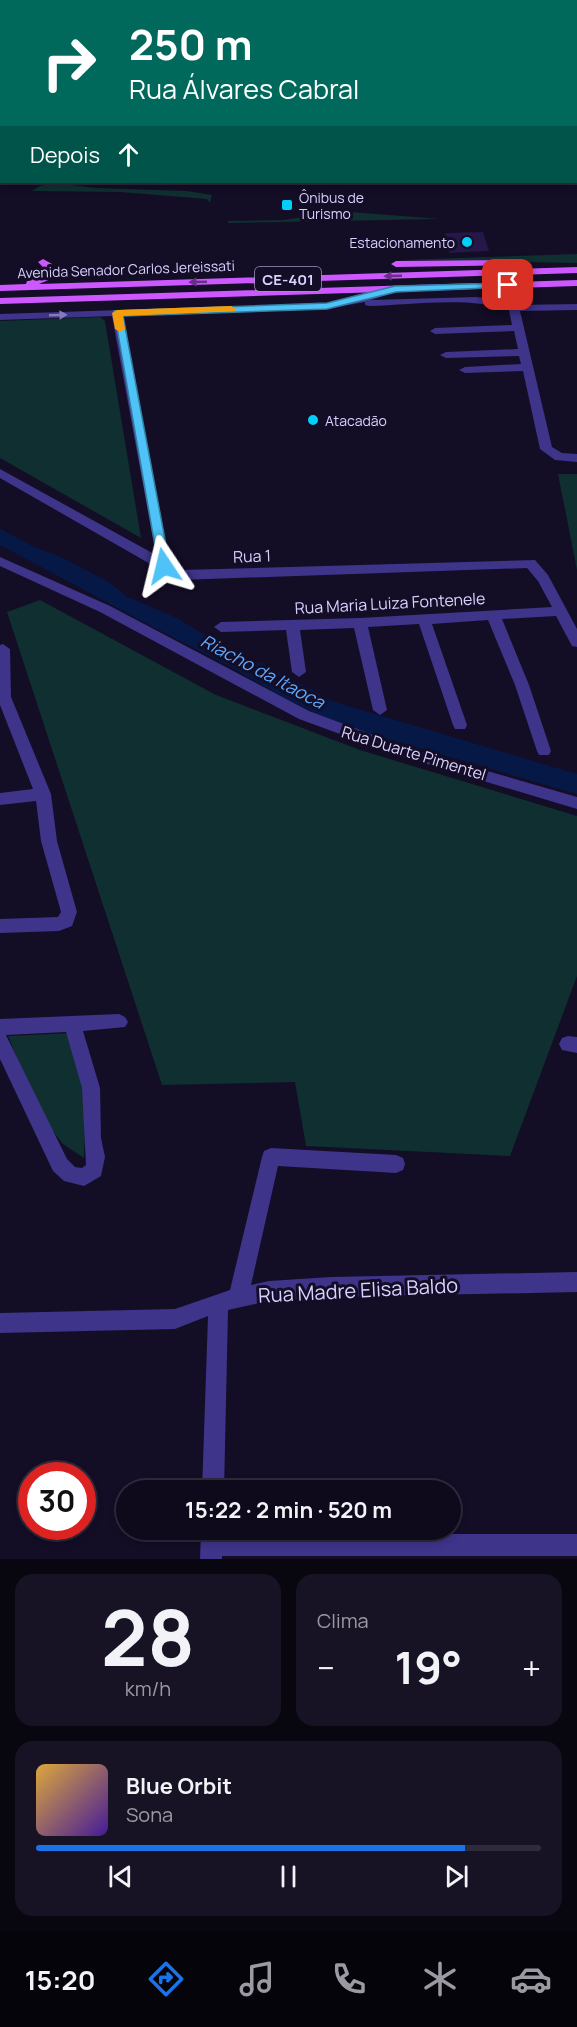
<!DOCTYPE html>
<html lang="pt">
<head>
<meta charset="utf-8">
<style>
  body { margin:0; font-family:Manrope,sans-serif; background:#171325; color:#f1f3f6; height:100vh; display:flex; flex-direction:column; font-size:22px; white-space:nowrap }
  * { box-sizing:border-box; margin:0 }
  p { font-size:20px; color:#9b9aa3 }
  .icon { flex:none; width:33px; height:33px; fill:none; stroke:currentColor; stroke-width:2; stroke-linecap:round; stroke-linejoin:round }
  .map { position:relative; height:1559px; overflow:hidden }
  .panel { display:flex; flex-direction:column; gap:15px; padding:15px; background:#08060f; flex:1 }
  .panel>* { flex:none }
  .guide { position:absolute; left:0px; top:0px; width:578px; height:183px; box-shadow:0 3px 9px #0003,0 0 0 2px #2e2b3b; background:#00695c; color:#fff; overflow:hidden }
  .speed { position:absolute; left:18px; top:1462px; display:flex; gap:12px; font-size:30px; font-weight:700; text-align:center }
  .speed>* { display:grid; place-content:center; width:78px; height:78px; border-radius:50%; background:#0e0a1c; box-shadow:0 3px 9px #0003,0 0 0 2px #2e2b3b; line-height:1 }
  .speed .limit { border:9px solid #d22; background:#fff; color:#111 }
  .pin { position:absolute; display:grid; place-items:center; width:51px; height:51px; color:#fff; margin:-26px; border-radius:12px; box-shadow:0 3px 9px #0006 }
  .me { position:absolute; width:66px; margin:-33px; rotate:350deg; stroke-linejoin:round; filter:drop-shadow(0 0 4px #0008) }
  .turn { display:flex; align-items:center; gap:21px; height:126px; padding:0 30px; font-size:27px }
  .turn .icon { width:78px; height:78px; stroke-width:2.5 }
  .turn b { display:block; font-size:42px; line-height:51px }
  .then { display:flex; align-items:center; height:57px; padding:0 30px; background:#0003; gap:12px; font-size:22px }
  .big { font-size:45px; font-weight:700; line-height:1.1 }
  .panel .tile { flex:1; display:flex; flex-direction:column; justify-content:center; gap:9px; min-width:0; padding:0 21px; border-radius:18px; background:#171325 }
  .panel .dial { align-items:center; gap:0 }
  .dial b { font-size:78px; line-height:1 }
  .song { display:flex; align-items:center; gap:18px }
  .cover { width:72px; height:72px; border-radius:9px; background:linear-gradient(135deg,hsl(40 70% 55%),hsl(260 70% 35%)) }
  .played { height:6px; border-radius:3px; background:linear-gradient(90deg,#1a73e8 85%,#2e2b3b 85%) }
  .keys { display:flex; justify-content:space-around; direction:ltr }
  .heat { display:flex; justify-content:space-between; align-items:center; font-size:33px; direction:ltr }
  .panel .tiles { flex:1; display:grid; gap:15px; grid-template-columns:1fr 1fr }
  .tile:last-child { grid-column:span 2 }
  .trip { position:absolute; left:116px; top:1480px; width:345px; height:60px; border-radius:30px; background:#0e0a1c; box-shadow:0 3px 9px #0003,0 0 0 2px #2e2b3b; font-weight:700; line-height:60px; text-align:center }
  .tabs { display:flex; height:96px; justify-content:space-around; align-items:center; background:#06040b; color:#9b9aa3 }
  .tabs .icon { width:42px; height:42px }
  .tabs .current { color:#1a73e8 }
  .tabs b { font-size:27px; color:#f1f3f6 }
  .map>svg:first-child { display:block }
  .green { fill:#0f2f30 }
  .water { fill:#061846 }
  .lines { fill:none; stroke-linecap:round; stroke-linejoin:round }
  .stream { stroke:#061846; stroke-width:4 }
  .taxiway { fill:#0a6e91; fill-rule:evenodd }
  .building { fill:#251748 }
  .minor { fill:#3e3489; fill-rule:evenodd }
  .primary { fill:#ce58ff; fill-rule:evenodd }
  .oneway { fill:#672f88 }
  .oneway2 { fill:#847bbe }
  .route { fill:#4fc3f7; stroke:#337fa1; stroke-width:1.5 }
  .slow { fill:#f59e0b }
  .poi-dot { fill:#00cffc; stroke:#130d26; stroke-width:2 }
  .labels { text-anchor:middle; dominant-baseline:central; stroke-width:6; stroke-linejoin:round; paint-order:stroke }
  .far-poi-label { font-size:14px; fill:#dad1ff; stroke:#130d26; text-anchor:start }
  .far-street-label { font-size:14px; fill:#dad1ff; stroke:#130d26 }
  .shield { fill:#130d26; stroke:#9e96be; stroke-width:1.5 }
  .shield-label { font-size:15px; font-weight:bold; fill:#dad1ff }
  .street-label { font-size:16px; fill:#dad1ff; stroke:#130d26 }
  .water-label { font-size:18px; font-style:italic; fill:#5fa8ff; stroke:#130d26 }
  .near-street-label { font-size:20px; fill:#dad1ff; stroke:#130d26 }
</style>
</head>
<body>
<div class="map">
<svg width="577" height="1559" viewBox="0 0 577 1559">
  <rect width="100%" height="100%" fill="#130d26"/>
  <path class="green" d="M0,0h243l-241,2 -2,23z
    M56,183l40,5 91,3 25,4 -2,8 -3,-4 -87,-7 -88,-1 8,-5z
    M338,211l102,8 -212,4v-2l56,-1z
    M577,254v9l-175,-3z
    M100,317l5,4 36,217 -141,-80v-137z
    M558,474h19v96z
    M40,600l176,95 144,55 217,66v160l-67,180 -204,-10 -11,-64 -133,3 -155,-473z
    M73,1033l13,62 -2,63 -21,-14 -21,-26 -34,-82z"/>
  <path class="water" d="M0,528l15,12 44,16 50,26 17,14 51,22 66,40 20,6 72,38 242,72v20l-238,-69 -58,-29 -52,-30 -78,-40 -151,-81z"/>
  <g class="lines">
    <path class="stream" d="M0,531l32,17"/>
    <path class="taxiway" d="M270,0h22l-23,2z
      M0,29h2v12h-2z
      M576,68h1v12h-1z"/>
  </g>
  <path class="building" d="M483,232l6,19 -40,2 -4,-20z"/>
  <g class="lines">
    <path class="minor" d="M395,286l5,3 -1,2 -28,9 105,-3 21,2 18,6 62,-1v6l-57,1 32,136 10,6 15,1v8l-22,-2 -15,-11 -17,-78 -58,2 -6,-3 6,-3 56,-3 -2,-8 -73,2 -6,-3 6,-3 72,-3 -4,-18 -79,3 -5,-3 5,-3 77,-3 -3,-15c-38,-14 -99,-5 -140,-4l-4,-1v-3l-38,7 -204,7 47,249 11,5 354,-10 13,15 29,54v18l-5,-1 -16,-30 -54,3 27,66 22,66 -2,4h-10l-2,-4 -22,-66 -27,-65 -56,4 35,101 -2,4h-10l-2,-4 -34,-101 -51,3 19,83 -7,5 -7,-5 -19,-82 -54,2 6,42 -7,5 -7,-5 -6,-42 -65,2 -7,-5 7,-5 139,-4 192,-11 -14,-26 -11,-13 -347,12 -18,-7 -3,-4 -159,-91v-9l156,86 -44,-239 -112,4v-6l327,-11z
      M0,557l110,49 199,105 99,37 169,49v12l-177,-53 -101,-37 -199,-107 -100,-46z
      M3,644l7,5 1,48 40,97 6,47 20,71 -5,14 -13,5 -59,2v-14l58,-2 3,-5 -20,-71 -5,-40 -36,4v-12l33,-4 -33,-84v-60z
      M119,1014l6,3 3,5 -3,5 -42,4 17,57 1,50 4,19 -4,19 -17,10 -20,-5 -11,-10 -53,-112v-40zM66,1032l16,56 4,77 -4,3 -7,-1 -8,-8 -61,-124z
      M568,1036l9,1v16l-15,-3 -3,-6 3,-6z
      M271,1148l125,7 7,3 2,6 -2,6 -7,3 -118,-7 -27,119 18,-4 62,-4 246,-5v20l-246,5 -62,4 -41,9 -4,181h-22l6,-175 -33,13 -175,4v-20l175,-4 55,-19 32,-133 2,-6z
      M201,1530h22v4h354v22h-355v3h-22z"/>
    <path class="primary" d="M43,259l9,5 3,10 -4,5 -12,5 538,-17v6l-577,18v-6l26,-1 1,-3 16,-6v-8l-5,-5z
      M514,260l4,1v4l-122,2 -5,-3 5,-3z
      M577,280v6l-577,18v-6z"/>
  </g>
  <defs><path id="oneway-solid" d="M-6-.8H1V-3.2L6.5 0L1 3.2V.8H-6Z" transform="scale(1.5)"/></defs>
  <g class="oneway">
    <use href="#oneway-solid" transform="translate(393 276) rotate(178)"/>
    <use href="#oneway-solid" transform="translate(198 282) rotate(178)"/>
  </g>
  <use class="oneway2" href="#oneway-solid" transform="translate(58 315) rotate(-2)"/>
  <path class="route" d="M508,283h3v4l-115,5 -69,17 -204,7 47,250 -2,3h-9l-45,-258 213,-8 68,-17z"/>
  <path class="slow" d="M231,306l5,3 -1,2 -112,5 2,13 -5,3 -5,-3 -3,-16 5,-3z"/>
  <g class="poi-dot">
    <rect x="281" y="199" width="12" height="12" rx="3"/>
    <circle cx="467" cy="242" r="6"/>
    <circle cx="313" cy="420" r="6"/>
  </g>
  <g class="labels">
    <g class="far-poi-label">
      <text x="299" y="197">Ônibus de<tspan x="299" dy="16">Turismo</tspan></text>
      <text x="455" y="242" text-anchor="end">Estacionamento</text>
      <text x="325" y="420">Atacadão</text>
    </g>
    <g class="far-street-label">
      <text transform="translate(126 269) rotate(-2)">Avenida Senador Carlos Jereissati</text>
    </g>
    <rect class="shield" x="255" y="267" width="66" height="24" rx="4.5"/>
    <g class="shield-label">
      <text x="288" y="279">CE-401</text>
    </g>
    <g class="street-label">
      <text transform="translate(252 556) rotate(-2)">Rua 1</text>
      <text transform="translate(390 603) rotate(-3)">Rua Maria Luiza Fontenele</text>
      <text transform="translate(414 753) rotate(17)">Rua Duarte Pimentel</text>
    </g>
    <g class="water-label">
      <text transform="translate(263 671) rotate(28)">Riacho da Itaoca</text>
    </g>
    <g class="near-street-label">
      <text transform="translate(358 1290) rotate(-3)">Rua Madre Elisa Baldo</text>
    </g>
  </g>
</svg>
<div class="speed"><div class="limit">30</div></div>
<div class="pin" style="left:508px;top:285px;background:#d93025"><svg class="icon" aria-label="arrive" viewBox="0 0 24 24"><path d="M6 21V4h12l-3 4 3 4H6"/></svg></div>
<svg class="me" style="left:164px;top:566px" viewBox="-20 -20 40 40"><path d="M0-17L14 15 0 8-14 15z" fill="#4fc3f7" stroke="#fff" stroke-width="4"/></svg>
<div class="trip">15:22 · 2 min · 520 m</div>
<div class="guide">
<div class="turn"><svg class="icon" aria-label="right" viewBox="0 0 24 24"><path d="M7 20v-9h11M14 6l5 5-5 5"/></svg><div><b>250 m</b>Rua Álvares Cabral</div></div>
<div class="then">Depois<svg class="icon" aria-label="ahead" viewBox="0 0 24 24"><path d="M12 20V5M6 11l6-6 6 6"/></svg></div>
</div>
</div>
<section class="panel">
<div class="tiles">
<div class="tile dial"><b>28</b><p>km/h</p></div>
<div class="tile"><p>Clima</p>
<div class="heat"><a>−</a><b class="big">19°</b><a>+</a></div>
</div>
<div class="tile">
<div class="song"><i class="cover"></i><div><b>Blue Orbit</b><p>Sona</p></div></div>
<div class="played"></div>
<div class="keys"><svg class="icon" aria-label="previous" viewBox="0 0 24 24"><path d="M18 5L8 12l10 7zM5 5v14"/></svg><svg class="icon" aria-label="pause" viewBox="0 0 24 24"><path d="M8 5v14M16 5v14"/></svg><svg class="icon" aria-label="next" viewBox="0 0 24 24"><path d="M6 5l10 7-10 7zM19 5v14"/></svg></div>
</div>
</div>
</section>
<nav class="tabs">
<b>15:20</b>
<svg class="icon current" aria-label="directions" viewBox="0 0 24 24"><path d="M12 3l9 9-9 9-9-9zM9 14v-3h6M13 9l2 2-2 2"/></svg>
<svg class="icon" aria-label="music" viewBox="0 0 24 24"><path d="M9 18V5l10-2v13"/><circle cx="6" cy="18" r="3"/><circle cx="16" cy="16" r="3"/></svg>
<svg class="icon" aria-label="phone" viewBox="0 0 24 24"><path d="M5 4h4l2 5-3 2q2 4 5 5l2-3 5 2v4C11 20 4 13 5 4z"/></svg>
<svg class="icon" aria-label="climate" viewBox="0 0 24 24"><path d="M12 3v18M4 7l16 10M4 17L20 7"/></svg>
<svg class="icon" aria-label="car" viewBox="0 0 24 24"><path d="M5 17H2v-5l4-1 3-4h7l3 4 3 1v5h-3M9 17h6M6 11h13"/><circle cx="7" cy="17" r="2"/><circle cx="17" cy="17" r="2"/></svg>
</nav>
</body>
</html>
